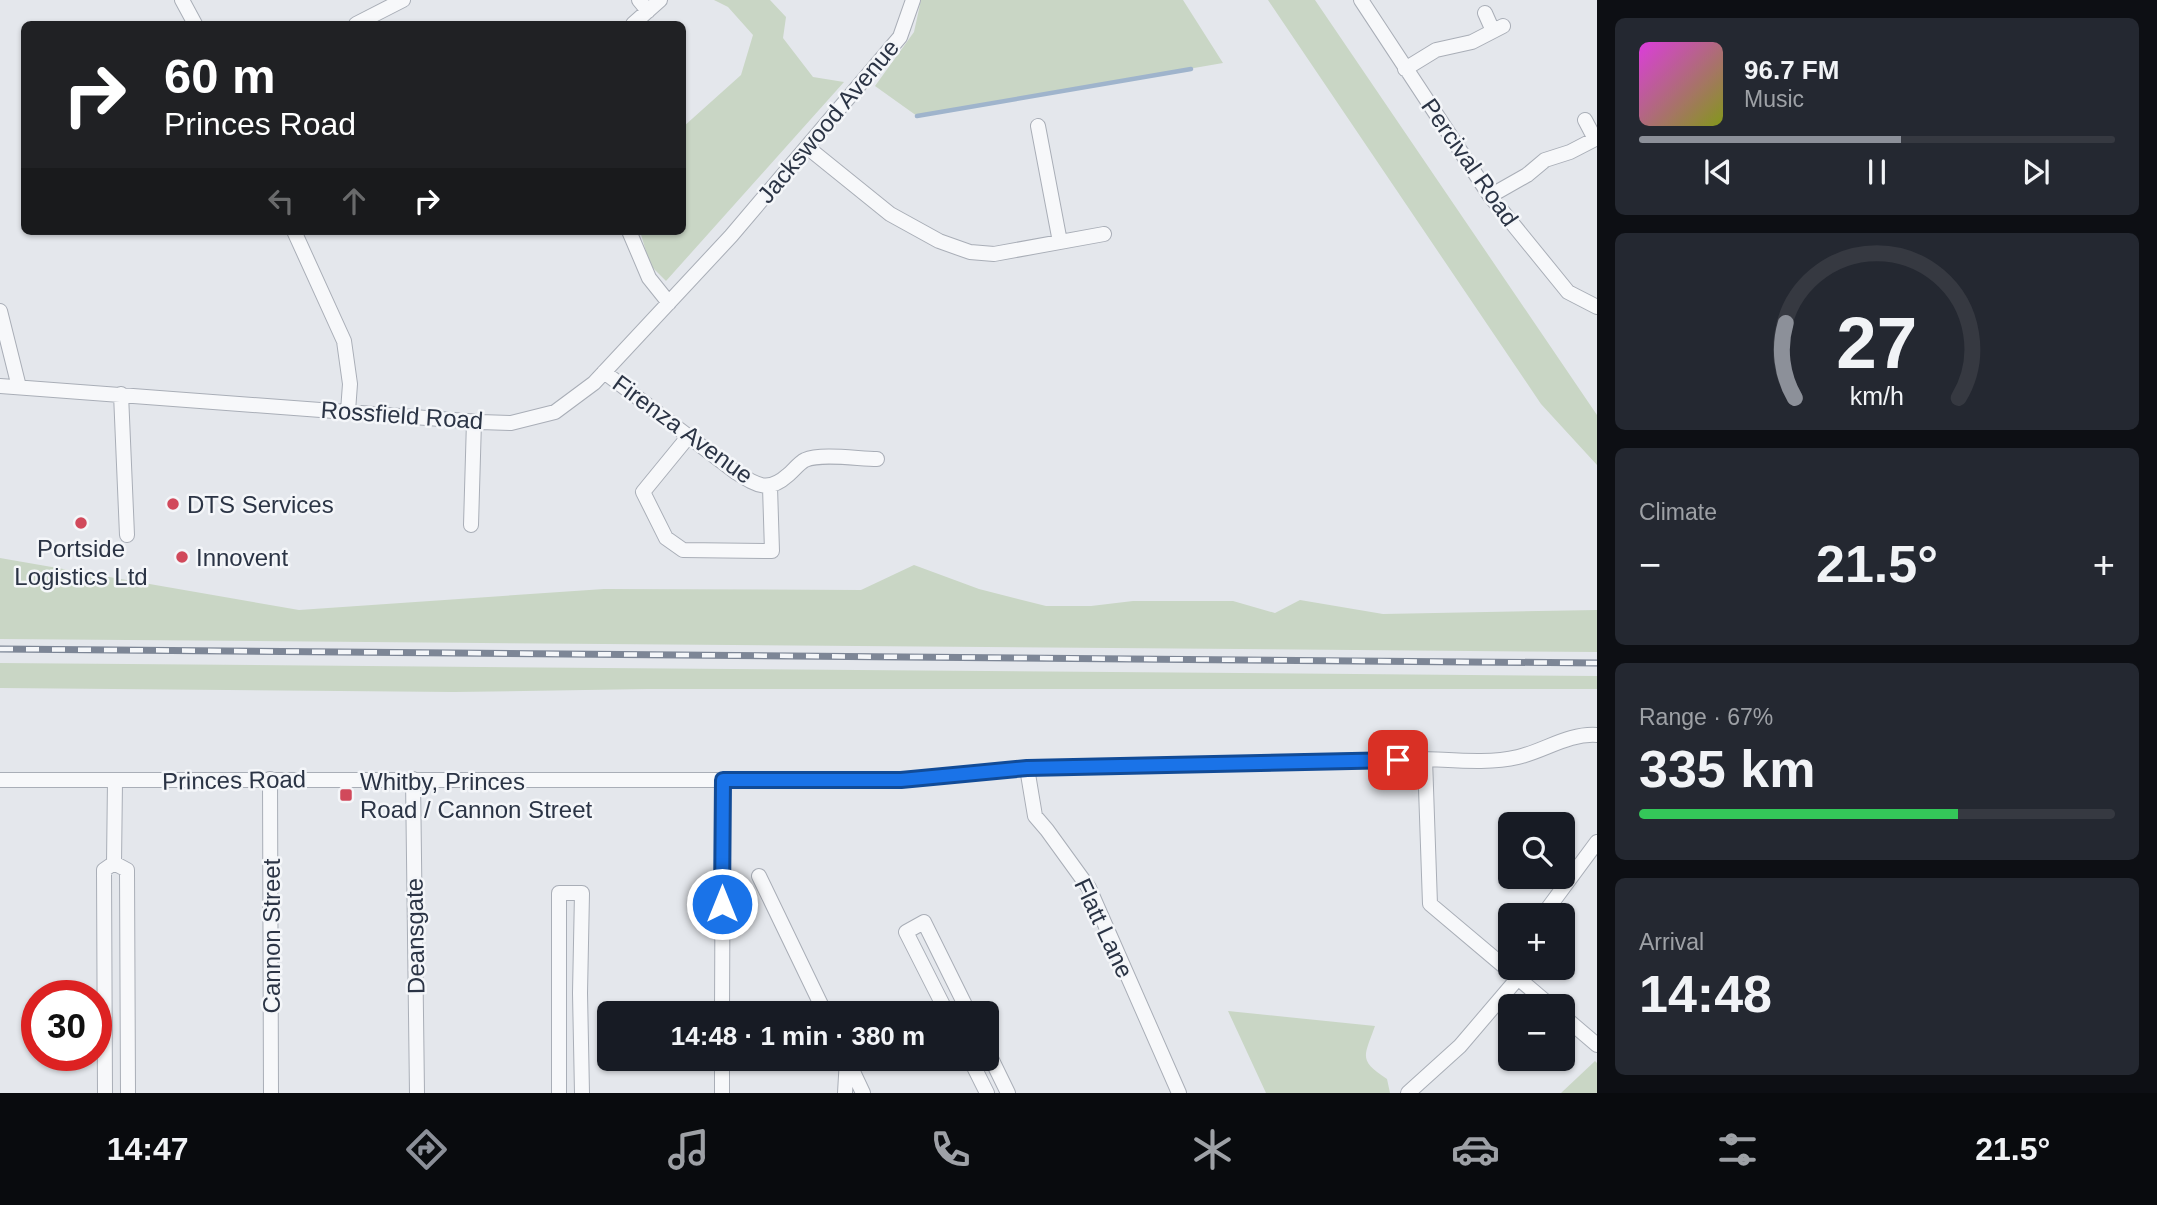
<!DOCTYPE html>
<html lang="en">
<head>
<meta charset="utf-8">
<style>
  body { margin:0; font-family:Arial,sans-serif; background:#242831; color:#f1f3f6; height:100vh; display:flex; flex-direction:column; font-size:26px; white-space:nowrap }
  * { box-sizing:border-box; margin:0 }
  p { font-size:23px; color:#9ea1a6 }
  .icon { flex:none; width:38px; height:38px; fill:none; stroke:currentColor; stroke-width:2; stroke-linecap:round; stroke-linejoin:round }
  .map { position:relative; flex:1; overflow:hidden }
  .details { display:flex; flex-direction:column; gap:18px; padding:18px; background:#0d0f14; width:560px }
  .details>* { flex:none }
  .top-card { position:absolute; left:21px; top:21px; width:665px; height:214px; border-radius:10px; box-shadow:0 2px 5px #0004; background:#202124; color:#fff; overflow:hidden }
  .fabs { position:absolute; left:1498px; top:812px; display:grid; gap:14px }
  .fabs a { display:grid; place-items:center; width:77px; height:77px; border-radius:10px; background:#171b24; box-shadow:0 2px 5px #0004; font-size:35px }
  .speed { position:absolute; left:21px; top:980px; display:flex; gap:14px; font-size:35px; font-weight:700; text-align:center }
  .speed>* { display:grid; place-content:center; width:91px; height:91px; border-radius:50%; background:#171b24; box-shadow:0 2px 5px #0004; line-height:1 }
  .speed .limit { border:10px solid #d22; background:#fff; color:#111 }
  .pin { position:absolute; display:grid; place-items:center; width:60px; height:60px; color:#fff; margin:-30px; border-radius:14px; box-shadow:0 4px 10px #0006 }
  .me { position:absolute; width:77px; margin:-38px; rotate:0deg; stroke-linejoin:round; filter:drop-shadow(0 0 5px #0008) }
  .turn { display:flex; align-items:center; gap:24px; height:147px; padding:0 28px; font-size:32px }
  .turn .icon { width:91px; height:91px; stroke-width:2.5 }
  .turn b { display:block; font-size:49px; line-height:60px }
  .lanes { display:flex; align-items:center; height:66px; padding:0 28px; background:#0003; justify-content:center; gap:35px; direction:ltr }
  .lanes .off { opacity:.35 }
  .big { font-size:52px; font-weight:700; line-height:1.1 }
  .details .widget { flex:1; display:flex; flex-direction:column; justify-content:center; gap:10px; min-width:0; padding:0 24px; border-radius:10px; background:#242831 }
  .details .dial { align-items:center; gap:0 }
  .dial svg { height:182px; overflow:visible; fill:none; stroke:#363941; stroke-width:7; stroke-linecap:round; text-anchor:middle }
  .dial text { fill:#f1f3f6; stroke:none }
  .song { display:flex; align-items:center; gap:21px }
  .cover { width:84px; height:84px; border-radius:10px; background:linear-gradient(135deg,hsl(300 70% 55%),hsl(70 70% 35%)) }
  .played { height:7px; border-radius:4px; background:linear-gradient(90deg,#8c9099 55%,#363941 55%) }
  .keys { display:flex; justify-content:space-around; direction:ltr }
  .heat { display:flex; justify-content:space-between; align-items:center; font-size:38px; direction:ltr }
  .charge { height:10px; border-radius:5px; background:linear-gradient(90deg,#34c759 67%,#363941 0) }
  .trip { position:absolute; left:597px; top:1001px; width:402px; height:70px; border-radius:10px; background:#171b24; box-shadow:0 2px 5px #0004; font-weight:700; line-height:70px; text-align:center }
  .tabs { display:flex; height:112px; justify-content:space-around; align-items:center; background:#090b0e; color:#9ea1a6 }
  .tabs .icon { width:49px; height:49px }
  .tabs .on { color:#8c9099 }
  .tabs b { font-size:32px; color:#f1f3f6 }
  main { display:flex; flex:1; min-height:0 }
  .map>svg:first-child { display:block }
  .green { fill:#c9d6c5 }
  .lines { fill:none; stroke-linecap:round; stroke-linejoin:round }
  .stream { stroke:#9fb4cc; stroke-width:4.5 }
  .street-casing { stroke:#a9aeb7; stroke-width:16 }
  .street { stroke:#f7f8fa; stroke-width:14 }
  .rail-casing { stroke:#7d8696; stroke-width:7 }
  .rail { stroke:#f4f6f9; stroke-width:4.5; stroke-dasharray:13; stroke-linecap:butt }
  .route-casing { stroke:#114b97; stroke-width:18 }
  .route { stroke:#1a73e8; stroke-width:12 }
  .poi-dot { fill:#d1495b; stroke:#f4f6f9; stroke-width:2.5 }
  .labels { text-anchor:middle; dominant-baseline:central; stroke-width:5; stroke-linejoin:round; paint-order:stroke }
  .street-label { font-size:24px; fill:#2b3445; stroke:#f4f6f9 }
  .poi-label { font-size:24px; fill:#2b3445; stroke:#f4f6f9; text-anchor:start }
</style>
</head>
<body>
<main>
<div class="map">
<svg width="1597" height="1093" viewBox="0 0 1597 1093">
  <rect width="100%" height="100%" fill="#e4e7ec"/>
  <path class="green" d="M714,0h56l16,17 -3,21 30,39 31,5 -178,199 -16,-16 -10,-34h42l1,-104 58,-52 12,-40 -25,-28z
    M921,0h262l40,63 -306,53 -42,-30 39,-54z
    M1268,0h47l282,415v50l-56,-61z
    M0,558l299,52 305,-21 257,1 53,-25 65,24 67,17h45l42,-5h100l42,12 25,-13 83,14 214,-4v42l-1597,-13z
    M0,663l1597,13v13h-950l-193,3 -454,-4z
    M1228,1011l147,15c-11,31 -17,34 12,53l3,14h-124z
    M1595,1061l2,2v30h-36z"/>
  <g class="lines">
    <path class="stream" d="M917,116l274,-47"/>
    <defs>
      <path id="street" d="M182,0l13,24
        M639,0l9,11
        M1361,0l129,196 78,96 29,15
        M1485,13l8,18
        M356,24l47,-24
        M633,24l27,-24
        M1405,69l31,-19 36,-8 31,-16
        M1585,120l10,19
        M1038,126l22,116
        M807,147l83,67 49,27 31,11 24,2 110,-20
        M1490,196l37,-21 18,-15 25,-8 27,-14
        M294,231l50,110 6,43 -2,27
        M629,231l20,47 20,25
        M0,311l19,76
        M604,372l130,99c21,13 33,23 54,4 5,-4 11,-12 17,-15 16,-7 54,-1 72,-1
        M0,386l480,36 31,1 44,-11 39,-29 137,-147 169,-199 13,-37
        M121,394l6,141
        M688,437l-45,55 23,46 17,12 89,1 -2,-64
        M471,525l3,-104
        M1425,759l5,145 121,102
        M1027,768l8,48 12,14 42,58 90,205
        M270,779l1,314
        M413,779l4,314
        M0,780h901l126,-12 398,-9c29,1 64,5 93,-2 26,-6 51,-24 79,-22
        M114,863l13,7 1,223
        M759,876l66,137
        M1543,915l54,-73
        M722,1013l1,-233
        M947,1013l-41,-81 18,-10 45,91
        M1563,1016l34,29
        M987,1050l21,43
        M847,1059l16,34
        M970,1059l17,34
        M105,1093l-1,-223 10,-7 1,-82
        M559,1093v-200h23l-2,100 2,100
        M722,1093v-34
        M845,1093l2,-34
        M1408,1093l52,-47 58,-68"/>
    </defs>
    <use href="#street" class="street-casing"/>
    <use href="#street" class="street"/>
    <defs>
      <path id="rail" d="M0,649l1597,14"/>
    </defs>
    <use href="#rail" class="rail-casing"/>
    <use href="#rail" class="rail"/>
  </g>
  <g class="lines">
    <defs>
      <path id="route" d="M722,904l1,-124h178l126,-12 371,-8"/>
    </defs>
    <use href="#route" class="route-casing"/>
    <use href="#route" class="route"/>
  </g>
  <g class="poi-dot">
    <circle cx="173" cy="504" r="7"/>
    <circle cx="81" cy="523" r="7"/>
    <circle cx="182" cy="557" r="7"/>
    <rect x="339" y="788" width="14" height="14" rx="3.5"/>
  </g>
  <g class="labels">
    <g class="street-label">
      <text transform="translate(828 121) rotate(-50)">Jackswood Avenue</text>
      <text transform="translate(1470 162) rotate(55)">Percival Road</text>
      <text transform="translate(402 415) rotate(4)">Rossfield Road</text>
      <text transform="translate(683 429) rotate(36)">Firenza Avenue</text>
      <text transform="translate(234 780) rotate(-1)">Princes Road</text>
      <text transform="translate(1104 928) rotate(65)">Flatt Lane</text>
      <text transform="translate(271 936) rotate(-90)">Cannon Street</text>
      <text transform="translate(415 936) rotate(-91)">Deansgate</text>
    </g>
    <g class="poi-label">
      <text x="187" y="504">DTS Services</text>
      <text x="81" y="548" text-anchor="middle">Portside<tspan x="81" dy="28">Logistics Ltd</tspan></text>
      <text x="196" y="557">Innovent</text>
      <text x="360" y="781">Whitby, Princes<tspan x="360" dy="28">Road / Cannon Street</tspan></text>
    </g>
  </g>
</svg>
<div class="fabs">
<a><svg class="icon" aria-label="search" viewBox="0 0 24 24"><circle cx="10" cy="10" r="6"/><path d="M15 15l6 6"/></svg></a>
<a>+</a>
<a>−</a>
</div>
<div class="speed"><div class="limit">30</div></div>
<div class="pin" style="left:1398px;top:760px;background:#d93025"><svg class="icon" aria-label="arrive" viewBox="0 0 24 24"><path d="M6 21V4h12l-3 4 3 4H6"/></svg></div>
<svg class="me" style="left:722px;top:904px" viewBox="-20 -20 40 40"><circle r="17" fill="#1a73e8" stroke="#fff" stroke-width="3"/><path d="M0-11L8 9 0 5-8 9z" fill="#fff"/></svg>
<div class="trip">14:48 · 1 min · 380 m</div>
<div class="top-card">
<div class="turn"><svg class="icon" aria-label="right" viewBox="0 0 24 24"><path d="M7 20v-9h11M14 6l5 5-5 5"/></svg><div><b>60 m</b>Princes Road</div></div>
<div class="lanes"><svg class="icon off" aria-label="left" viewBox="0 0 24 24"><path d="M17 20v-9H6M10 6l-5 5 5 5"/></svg><svg class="icon off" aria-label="ahead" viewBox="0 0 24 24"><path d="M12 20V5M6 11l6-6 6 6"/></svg><svg class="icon" aria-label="right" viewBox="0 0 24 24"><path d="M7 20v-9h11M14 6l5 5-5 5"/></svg></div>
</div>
</div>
<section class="details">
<div class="widget">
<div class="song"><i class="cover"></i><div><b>96.7 FM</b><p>Music</p></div></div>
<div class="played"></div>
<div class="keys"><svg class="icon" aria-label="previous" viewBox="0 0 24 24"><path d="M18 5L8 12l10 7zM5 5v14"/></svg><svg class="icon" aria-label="pause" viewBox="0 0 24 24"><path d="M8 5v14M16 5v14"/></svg><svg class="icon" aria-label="next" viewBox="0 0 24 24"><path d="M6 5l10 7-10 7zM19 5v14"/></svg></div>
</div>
<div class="widget dial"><svg viewBox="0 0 100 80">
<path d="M14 69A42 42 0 1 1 86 69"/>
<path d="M14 69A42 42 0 0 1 10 36" stroke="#8c9099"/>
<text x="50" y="56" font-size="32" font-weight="700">27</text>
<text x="50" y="72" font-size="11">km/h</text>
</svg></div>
<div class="widget"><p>Climate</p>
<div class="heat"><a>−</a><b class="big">21.5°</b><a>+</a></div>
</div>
<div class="widget"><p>Range · 67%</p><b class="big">335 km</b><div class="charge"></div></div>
<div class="widget"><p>Arrival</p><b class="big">14:48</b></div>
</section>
</main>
<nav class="tabs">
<b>14:47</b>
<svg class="icon on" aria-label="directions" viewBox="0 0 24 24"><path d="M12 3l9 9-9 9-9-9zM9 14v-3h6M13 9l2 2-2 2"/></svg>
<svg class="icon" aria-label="music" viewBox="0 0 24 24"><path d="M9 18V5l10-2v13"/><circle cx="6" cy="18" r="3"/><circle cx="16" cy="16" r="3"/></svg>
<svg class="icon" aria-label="phone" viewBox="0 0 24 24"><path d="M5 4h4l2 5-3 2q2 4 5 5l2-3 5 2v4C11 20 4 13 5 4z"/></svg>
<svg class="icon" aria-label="climate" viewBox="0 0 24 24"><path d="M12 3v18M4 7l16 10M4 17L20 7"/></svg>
<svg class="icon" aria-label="car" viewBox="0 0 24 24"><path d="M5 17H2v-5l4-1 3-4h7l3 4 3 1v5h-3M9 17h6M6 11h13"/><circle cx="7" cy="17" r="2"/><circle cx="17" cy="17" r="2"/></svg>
<svg class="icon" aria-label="filters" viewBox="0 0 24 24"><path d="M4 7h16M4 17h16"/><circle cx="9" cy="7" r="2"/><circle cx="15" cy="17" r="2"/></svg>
<b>21.5°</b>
</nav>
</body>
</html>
